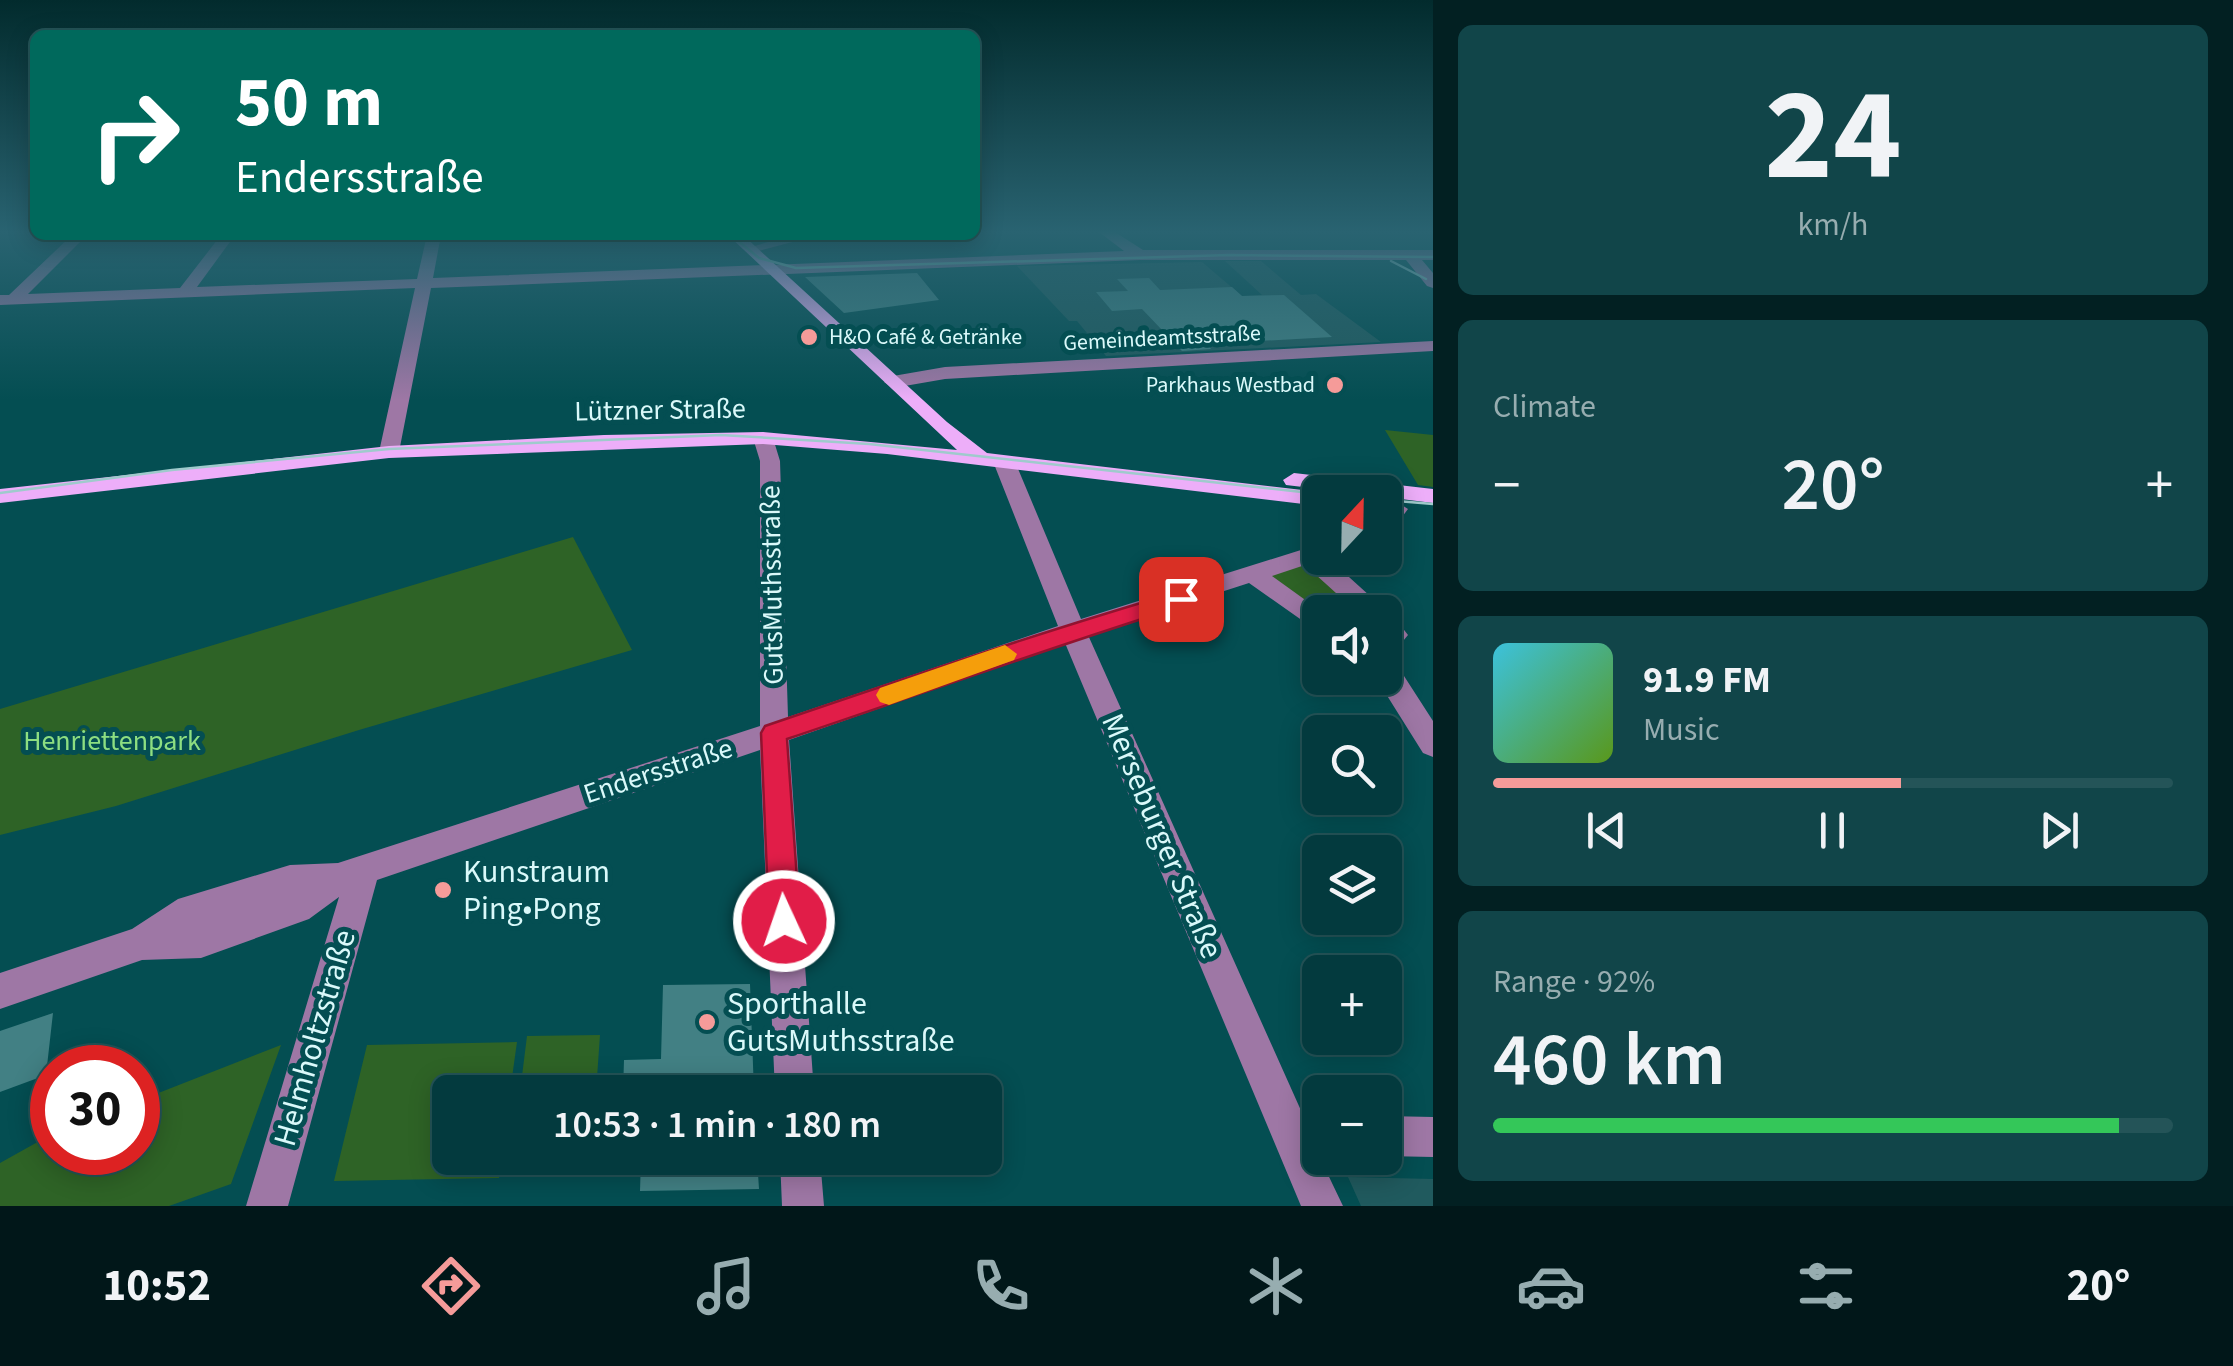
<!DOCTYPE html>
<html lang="en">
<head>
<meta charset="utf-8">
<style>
  body { margin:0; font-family:"Source Sans 3",sans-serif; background:#114549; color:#f1f3f6; height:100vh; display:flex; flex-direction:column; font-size:38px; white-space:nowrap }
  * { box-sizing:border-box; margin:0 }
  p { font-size:32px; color:#97adb0 }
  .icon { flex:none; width:55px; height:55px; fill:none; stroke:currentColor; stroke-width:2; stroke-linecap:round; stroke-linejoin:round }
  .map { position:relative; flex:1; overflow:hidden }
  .sheet { display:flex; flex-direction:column; gap:25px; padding:25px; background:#022022; width:800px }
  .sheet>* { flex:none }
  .guide { position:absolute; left:30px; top:30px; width:950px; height:210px; border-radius:15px; box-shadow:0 5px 25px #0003,0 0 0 2px #245458; background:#00695c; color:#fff; overflow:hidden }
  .needle { width:65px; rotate:22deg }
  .buttons { position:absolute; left:1302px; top:475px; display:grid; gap:20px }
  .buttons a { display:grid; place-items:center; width:100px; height:100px; border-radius:15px; background:#033a3e; box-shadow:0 5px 25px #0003,0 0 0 2px #245458; font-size:50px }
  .speed { position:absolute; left:30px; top:1045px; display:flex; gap:20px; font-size:50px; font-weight:700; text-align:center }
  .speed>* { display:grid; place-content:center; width:130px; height:130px; border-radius:50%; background:#033a3e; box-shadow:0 5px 25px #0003,0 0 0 2px #245458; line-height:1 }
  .speed .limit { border:15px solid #d22; background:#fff; color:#111 }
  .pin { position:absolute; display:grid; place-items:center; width:85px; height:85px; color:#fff; margin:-42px; border-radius:20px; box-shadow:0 5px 15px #0006 }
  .me { position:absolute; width:110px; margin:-55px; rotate:357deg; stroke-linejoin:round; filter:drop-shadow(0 0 8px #0008) }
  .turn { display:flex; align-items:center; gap:35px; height:210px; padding:0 40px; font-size:45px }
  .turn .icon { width:130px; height:130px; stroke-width:2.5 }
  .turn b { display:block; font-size:70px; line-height:85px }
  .big { font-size:75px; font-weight:600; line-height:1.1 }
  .sheet .tile { flex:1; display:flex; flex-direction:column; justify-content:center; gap:15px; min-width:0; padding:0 35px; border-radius:15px; background:#114549 }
  .sheet .dial { align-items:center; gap:0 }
  .dial b { font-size:130px; line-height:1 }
  .song { display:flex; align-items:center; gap:30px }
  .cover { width:120px; height:120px; border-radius:15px; background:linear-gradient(135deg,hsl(190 70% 55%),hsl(90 70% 35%)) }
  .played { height:10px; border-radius:5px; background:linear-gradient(90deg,#f59b99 60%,#245458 60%) }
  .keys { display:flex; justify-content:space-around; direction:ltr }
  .heat { display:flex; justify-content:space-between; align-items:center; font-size:55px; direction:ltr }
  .charge { height:15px; border-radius:8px; background:linear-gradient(90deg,#34c759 92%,#245458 0) }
  .trip { position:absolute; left:432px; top:1075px; width:570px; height:100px; border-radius:15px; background:#033a3e; box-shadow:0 5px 25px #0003,0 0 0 2px #245458; font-weight:600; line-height:100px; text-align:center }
  .tabs { display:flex; height:160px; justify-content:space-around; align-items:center; background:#011719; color:#97adb0 }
  .tabs .icon { width:70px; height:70px }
  .tabs .on { color:#f59b99 }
  .tabs b { font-size:45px; color:#f1f3f6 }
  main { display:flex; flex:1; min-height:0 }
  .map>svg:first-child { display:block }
  .built { fill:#205a5e }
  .green { fill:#2e6326 }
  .building { fill:#428084 }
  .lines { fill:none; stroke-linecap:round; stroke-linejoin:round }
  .minor { fill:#9e77a5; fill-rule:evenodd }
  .major { fill:#edaef9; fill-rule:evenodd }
  .tram { stroke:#9fcacc; stroke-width:2.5 }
  .route { fill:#e11d48; stroke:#92132f; stroke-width:2.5 }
  .slow { fill:#f59e0b }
  .poi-dot { fill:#f59b99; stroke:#044e52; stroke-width:4 }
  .labels { text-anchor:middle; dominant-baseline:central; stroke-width:10; stroke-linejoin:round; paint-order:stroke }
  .far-poi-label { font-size:22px; fill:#daf9fa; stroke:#044e52; text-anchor:start }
  .far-street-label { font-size:22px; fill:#daf9fa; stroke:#044e52 }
  .street-label { font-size:28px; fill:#daf9fa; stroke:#044e52 }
  .park-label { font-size:28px; fill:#8dde81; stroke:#044e52 }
  .near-street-label { font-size:32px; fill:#daf9fa; stroke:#044e52 }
  .near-poi-label { font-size:32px; fill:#daf9fa; stroke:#044e52; text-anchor:start }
</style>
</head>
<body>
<main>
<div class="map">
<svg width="1433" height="1206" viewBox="0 0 1433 1206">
  <rect width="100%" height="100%" fill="#044e52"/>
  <path class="built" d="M1225,261h36l40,34 15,-1 65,48 -275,14 -29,-35h-8l-52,-55 185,-4 40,34 20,-1z
    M1348,1177l85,2v27h-72z"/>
  <path class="green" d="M1385,430l48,5v52l-15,-2z
    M573,537l59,113 -273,80 -243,76 -116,29v-126z
    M1309,556l63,56h-52l-67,-38z
    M600,1035l-4,57h-76l7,-56z
    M517,1042l-7,50h-60v66h52l-3,20 -165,3 33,-136z
    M281,1045l-50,139 -62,22h-169v-43l52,-29v18h86v-51z
    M512,1158h80l-1,17 -81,2z"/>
  <path class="building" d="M917,273l22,27 -95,13 -39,-36z
    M1149,278l11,12 72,-3 10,9 42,-1 48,42 -125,7 4,5 -29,2 -40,-42 -30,2 -16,-19 32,-1 -11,-12z
    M750,984l4,108h-131l1,-32 37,-1 2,-74z
    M53,1013l-7,62 -46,17v-61z
    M641,1158h116l2,31 -119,2z"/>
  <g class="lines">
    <path class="minor" d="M1099,232h16l28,18h290v10h-11l11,13v15l-6,-2 -21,-26h-266l-709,28 -32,164 -10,6 -10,-6 36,-164 -415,17v-10h9l63,-60h15l-59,59 152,-6 41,-53h14l-38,52 220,-8 10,-44h14l-8,43 691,-27z
      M793,235h26l-68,18 -7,-4z
      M1433,341v10l-488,28 -52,9 -9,-6 9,-6 52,-9z
      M763,432l10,6 7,23 8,256 270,-91 -64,-162 11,-6 11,6 65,155 239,-75v14h8l53,48 3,6h-27l-52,-47 -33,11 50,36 -2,21 -71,-50 -161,52 215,480h17v43l23,48h-42l-236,-563 -276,97 25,352h-39l-15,-342 -383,130 -89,326h-42l93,-309 -30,22 -108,39 -59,2 -142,49v-36l132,-44 46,-30 112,-34 48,-2 422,-137v-265l-7,-23z
      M1367,485h29l11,7 -3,5 -19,2v-7h-29z
      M1397,502l11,7 -15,20 -8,2v-22z
      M1385,615l9,2 14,18 -14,17 -9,3z
      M1385,659l10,3 38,59v36l-10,-4 -47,-75h9z
      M1385,1116l48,1v40l-48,-1z
      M780,1158h40l4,48h-42z"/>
    <path class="major" d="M728,235h15l204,187 40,31 333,39v14l-433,-52 -124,-10 -374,14 -389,45v-14l389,-43 215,-11 159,-3 194,18z
      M1294,473l139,16v14l-48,-6v-5h-40l-59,-7 -3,-5z"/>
    <path class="tram" d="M731,235l28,23 37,10 433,-13 204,2
      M1391,261l35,18
      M0,493l172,-23 217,-21 332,-14 148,9 451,50
      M1385,500l48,4"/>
  </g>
  <linearGradient id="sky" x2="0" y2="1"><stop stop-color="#022b2d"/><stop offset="0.58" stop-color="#296371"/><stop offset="1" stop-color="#296371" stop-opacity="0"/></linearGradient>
  <rect width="1433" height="400" fill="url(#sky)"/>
  <path class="route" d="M1181,591l12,8 -4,5c-135,42 -268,90 -402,135l13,182 -5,11 -11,4 -10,-4 -5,-11 -8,-188 4,-7c138,-47 276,-94 416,-135z"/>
  <path class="slow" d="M1005,645l12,9 -3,6 -125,45 -9,-3 -4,-7 4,-7z"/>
  <g class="poi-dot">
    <circle cx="809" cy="337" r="10"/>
    <circle cx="1335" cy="385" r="10"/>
    <circle cx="443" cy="890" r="10"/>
    <circle cx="707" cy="1022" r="10"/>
  </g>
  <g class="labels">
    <g class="far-poi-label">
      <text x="829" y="337">H&amp;O Café &amp; Getränke</text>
      <text x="1315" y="385" text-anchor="end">Parkhaus Westbad</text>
    </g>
    <g class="far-street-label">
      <text transform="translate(1162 338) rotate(-3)">Gemeindeamtsstraße</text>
    </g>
    <g class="street-label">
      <text transform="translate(660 410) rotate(-1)">Lützner Straße</text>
      <text transform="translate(772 585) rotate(-91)">GutsMuthsstraße</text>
      <text transform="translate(658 771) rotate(-18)">Endersstraße</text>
    </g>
    <g class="park-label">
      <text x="112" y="741">Henriettenpark</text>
    </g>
    <g class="near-street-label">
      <text transform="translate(1162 836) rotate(67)">Merseburger Straße</text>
      <text transform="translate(315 1038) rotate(-74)">Helmholtzstraße</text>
    </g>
    <g class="near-poi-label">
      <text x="463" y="872">Kunstraum<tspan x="463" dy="37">Ping•Pong</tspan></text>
      <text x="727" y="1004">Sporthalle<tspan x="727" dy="37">GutsMuthsstraße</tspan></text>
    </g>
  </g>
</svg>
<div class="buttons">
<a><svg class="needle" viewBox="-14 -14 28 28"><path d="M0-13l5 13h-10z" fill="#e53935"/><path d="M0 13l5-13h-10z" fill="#97adb0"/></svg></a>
<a><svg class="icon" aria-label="sound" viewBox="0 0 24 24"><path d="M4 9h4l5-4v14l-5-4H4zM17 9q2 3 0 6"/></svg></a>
<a><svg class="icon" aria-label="search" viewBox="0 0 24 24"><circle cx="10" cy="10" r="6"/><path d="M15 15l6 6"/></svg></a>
<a><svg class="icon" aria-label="layers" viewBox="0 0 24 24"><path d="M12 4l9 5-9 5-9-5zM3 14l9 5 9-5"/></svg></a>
<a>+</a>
<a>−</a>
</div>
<div class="speed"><div class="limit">30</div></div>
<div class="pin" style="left:1181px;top:599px;background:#d93025"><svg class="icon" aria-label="arrive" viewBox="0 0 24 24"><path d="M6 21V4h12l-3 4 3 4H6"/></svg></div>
<svg class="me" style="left:784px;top:921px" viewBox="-20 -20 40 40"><circle r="17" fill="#e11d48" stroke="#fff" stroke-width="3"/><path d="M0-11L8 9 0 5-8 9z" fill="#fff"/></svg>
<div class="trip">10:53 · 1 min · 180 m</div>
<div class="guide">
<div class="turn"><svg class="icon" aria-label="right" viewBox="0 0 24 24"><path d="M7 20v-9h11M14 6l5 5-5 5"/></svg><div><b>50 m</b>Endersstraße</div></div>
</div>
</div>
<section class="sheet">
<div class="tile dial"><b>24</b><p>km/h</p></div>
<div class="tile"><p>Climate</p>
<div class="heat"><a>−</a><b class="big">20°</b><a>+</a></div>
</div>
<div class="tile">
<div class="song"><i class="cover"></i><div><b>91.9 FM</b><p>Music</p></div></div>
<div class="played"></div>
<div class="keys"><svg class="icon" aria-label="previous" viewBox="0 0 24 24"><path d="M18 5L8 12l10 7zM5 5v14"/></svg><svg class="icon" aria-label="pause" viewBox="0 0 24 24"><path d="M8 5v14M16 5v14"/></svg><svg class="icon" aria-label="next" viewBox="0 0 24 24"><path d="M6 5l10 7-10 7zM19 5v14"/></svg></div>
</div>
<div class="tile"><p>Range · 92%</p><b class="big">460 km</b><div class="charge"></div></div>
</section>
</main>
<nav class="tabs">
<b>10:52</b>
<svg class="icon on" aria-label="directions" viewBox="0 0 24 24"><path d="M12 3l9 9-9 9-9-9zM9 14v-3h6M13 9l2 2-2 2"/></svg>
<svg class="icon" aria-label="music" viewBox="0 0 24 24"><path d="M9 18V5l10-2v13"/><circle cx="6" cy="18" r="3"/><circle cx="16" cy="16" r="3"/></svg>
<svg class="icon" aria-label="phone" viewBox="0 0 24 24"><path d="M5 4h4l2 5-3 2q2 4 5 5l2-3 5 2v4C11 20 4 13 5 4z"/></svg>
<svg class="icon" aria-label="climate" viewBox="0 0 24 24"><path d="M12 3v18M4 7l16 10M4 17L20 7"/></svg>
<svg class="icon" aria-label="car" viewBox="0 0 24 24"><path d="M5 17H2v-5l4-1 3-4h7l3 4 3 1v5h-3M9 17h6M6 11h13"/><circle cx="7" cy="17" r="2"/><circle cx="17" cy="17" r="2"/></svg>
<svg class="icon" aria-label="filters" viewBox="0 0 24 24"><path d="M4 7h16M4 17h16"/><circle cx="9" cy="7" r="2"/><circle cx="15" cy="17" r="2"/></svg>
<b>20°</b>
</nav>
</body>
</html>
